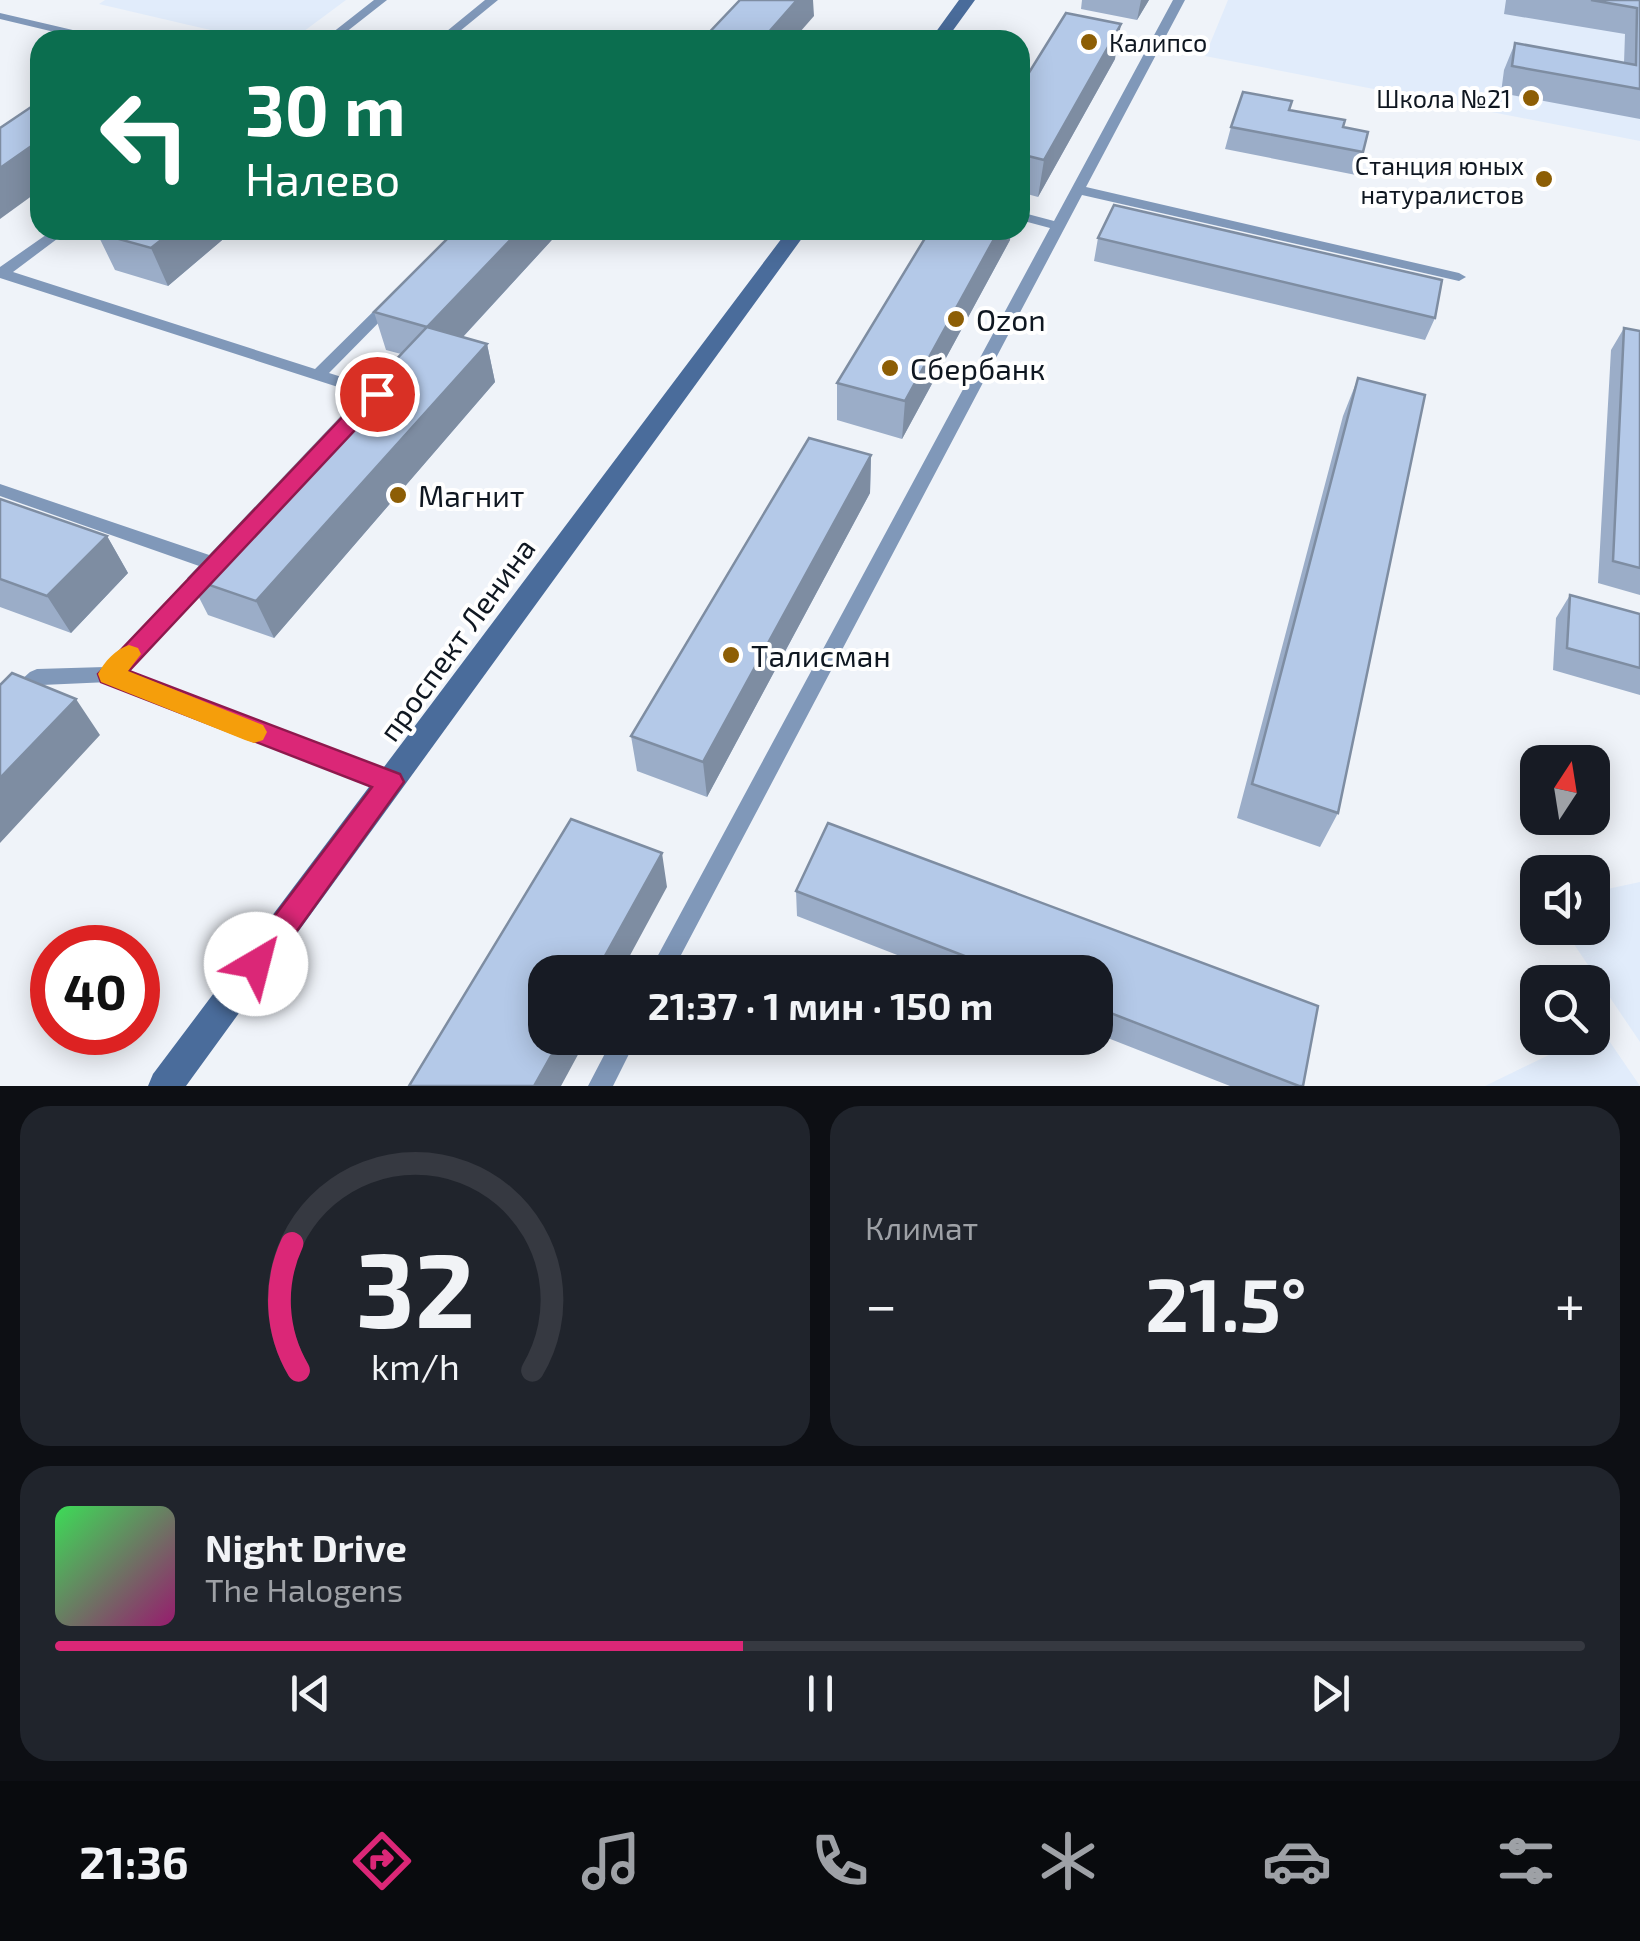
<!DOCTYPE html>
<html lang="ru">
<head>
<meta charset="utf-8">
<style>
  body { margin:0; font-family:"Exo 2",sans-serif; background:#20242c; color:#f1f3f6; height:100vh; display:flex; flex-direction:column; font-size:38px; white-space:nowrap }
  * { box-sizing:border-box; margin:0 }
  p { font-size:32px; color:#9ea1a6 }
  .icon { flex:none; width:55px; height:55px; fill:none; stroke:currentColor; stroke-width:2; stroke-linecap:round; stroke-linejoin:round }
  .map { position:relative; height:1086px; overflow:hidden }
  .sheet { display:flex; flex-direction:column; gap:20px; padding:20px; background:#0d0f14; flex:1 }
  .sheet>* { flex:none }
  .top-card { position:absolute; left:30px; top:30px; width:1000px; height:210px; border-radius:30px; box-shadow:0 5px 25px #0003; background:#0b6e4f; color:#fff; overflow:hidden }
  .needle { width:65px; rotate:12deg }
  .buttons { position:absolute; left:1520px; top:745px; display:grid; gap:20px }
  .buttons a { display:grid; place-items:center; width:90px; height:90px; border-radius:20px; background:#171b24; box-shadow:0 5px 25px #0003; font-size:50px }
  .speed { position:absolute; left:30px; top:925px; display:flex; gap:20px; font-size:50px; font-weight:700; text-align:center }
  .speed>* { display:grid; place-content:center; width:130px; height:130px; border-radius:50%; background:#171b24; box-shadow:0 5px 25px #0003; line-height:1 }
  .speed .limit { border:15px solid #d22; background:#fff; color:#111 }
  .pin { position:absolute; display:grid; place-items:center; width:85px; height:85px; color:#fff; margin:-42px; border:5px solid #fff; border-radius:50%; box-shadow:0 2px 10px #0007 }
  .me { position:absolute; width:110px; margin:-55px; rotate:37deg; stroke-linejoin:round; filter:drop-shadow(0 0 8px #0008) }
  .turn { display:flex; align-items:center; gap:35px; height:210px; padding:0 50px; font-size:45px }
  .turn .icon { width:130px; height:130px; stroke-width:2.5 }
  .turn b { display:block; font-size:70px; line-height:85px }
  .big { font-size:75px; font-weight:700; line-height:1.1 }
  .sheet .widget { flex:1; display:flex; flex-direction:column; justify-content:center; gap:15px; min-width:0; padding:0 35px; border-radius:30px; background:#20242c }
  .sheet .dial { align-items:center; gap:0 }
  .dial svg { height:260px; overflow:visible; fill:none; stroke:#363941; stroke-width:7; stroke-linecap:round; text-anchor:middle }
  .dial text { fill:#f1f3f6; stroke:none }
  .song { display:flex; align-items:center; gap:30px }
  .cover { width:120px; height:120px; border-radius:15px; background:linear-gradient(135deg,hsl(130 70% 55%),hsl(320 70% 35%)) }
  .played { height:10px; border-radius:5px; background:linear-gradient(90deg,#db2777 45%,#363941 45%) }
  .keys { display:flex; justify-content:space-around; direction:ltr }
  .heat { display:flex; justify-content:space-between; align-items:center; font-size:55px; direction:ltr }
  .sheet .tiles { flex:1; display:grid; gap:20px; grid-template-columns:1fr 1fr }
  .widget:last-child { grid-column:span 2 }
  .trip { position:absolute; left:528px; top:955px; width:585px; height:100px; border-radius:30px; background:#171b24; box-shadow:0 5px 25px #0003; font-weight:700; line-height:100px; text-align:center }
  .tab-bar { display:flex; height:160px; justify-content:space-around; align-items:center; background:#090b0e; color:#9ea1a6 }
  .tab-bar .icon { width:70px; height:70px }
  .tab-bar .current { color:#db2777 }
  .tab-bar b { font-size:45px; color:#f1f3f6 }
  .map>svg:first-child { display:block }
  .built { fill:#e1ecfb }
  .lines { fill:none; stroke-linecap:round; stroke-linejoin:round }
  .lane { fill:#8098b9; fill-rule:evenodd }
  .secondary { fill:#4a6c9b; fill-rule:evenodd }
  .wall { fill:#9badc8 }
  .shaded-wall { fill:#7e8da2 }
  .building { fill:#b4c9e8; stroke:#7e8da2; stroke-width:2.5 }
  .route { fill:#db2777; stroke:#8e194d; stroke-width:2.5 }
  .slow { fill:#f59e0b }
  .poi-dot { fill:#8d5e05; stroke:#fff; stroke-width:4 }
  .labels { text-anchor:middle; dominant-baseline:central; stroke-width:8; stroke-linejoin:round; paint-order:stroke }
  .far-poi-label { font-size:25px; fill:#0f1721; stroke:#fff; text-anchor:end }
  .poi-label { font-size:30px; fill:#0f1721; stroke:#fff; text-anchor:start }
  .street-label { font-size:30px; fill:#0f1721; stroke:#fff }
</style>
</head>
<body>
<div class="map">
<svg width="1640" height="1086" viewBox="0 0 1640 1086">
  <rect width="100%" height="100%" fill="#eff3f9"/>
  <path class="built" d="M105,0h241l-54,40h-39l-154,-36z
    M1228,0h412v141l-435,-85z
    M1640,882v160l-77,-114h29l1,-36z
    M1601,1029l39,57h-155l99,-48h8z"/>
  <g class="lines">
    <path class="lane" d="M374,0h13l-51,40h-13z
      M485,0h13l-49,40h-13z
      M1173,0h12l-99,187 373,86 7,4 -7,4 -377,-86 -410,777h-23l401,-744 -30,-8v-8l34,9z
      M0,13l107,25 2,2h-21l-88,-21z
      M53,230h16l-56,42 302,97 72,-71h10v6l-68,69 54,17 2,4 -10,13h-12l-2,-4 5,-7 -366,-118v-11z
      M0,484l221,75 3,5 -8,11 -92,96 274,105 3,6 -3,6 -7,3 -7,-3 -275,-106 -67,3 -35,32 -7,2v-20l30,-27 7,-3 68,-2 97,-100 -202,-71z
      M613,1038h24l-24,48h-25z"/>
    <path class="secondary" d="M959,0h16l-29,40h-16z
      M788,230h20l-622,856h-38l5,-12z"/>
  </g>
  <path class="wall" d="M1082,0h67l-12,20 -56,-11z
    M1506,0h134v119l-139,-26 3,-23 11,-27 109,20 1,-29 -121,-20z
    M1115,59l-77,138 -18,-5v-105z
    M1289,110l54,17 20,25 -7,23 -131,-26 6,-22z
    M101,230h133l-66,56 -53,-16 -18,-37z
    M456,230h105l-98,107 24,7 8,38 -221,256 -66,-23 -19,-37 212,-224 -15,-4 -12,-38z
    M930,230h81l-1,10 -108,199 -65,-19v-37z
    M1098,238l337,80 -10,22 -331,-79z
    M1624,328l16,3v264l-42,-12 13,-233z
    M1358,378l-20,435 -18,34 -83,-29 106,-402z
    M871,455l-1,38 -163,304 -70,-26 -6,-35z
    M0,499l107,37 21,37 -57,60 -71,-26z
    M1570,595l70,19v81l-87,-25 3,-52z
    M828,823l490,183 -15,80h-73l-135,-53v-61h-154l-144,-56 -1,-25z"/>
  <path class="shaded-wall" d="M797,0h16l1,16 -21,24h-31z
    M1141,0h8l-12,20z
    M1121,24l-6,35 -77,138 6,-37z
    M40,140v50l-40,29v-51z
    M174,230h60l-66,56 -17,-38z
    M520,230h41l-124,135 -10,-38z
    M999,230h12l-1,10 -108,199 3,-38z
    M487,344l8,38 -221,256 -18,-37z
    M871,455l-1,38 -163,304 -4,-35z
    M107,536l21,37 -57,60 -24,-37z
    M76,699l24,36 -100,108v-65z
    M662,853l5,34 -46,85h-25z
    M561,1038h26l-26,48h-27z"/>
  <path class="building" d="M740,0h57l-35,40h-60z
    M1591,0h49v89l-128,-23 3,-23 121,22 1,-57z
    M1066,13l55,11 -77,136 -24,-6v-67z
    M358,33l32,7h-41z
    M1243,92l49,9 -3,9 56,10 -2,7 25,5 -5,20 -132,-25z
    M40,101v39l-40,28v-40z
    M1114,205l328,75 -7,38 -337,-80z
    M101,230h73l-23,18 -54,-15z
    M456,230h64l-93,97 -53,-15z
    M930,230h69l-94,171 -68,-18z
    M427,327l60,17 -231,257 -67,-23z
    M1624,328l16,3v237l-27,-7z
    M1358,378l67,17 -87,418 -86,-29z
    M809,438l62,17 -168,307 -72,-26z
    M0,499l107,37 -60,60 -47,-17z
    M1570,595l70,19v54l-73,-20z
    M12,673l64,26 -76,79v-93z
    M571,819l91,34 -66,119h-51v66h16l-27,48h-125z
    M828,823l490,183 -15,80h-4l-204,-79v-35h-89l-210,-81z"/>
  <path class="route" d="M377,387l10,7 -3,5 -255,272 271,103 4,8 -138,192 -10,4 -11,-4 -4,-10 4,-9 127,-168 -271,-105 -3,-8 271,-285z"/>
  <path class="slow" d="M129,645l9,3 3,6 -13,17 135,54 4,7 -4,8 -9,3 -9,-3 -144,-58 -3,-8c6,-12 18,-25 31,-29z"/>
  <g class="poi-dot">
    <circle cx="1089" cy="42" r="10"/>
    <circle cx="1531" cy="98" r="10"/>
    <circle cx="1544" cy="179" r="10"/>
    <circle cx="956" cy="319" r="10"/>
    <circle cx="890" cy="368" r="10"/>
    <circle cx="398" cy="495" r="10"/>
    <circle cx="731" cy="655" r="10"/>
  </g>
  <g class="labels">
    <g class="far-poi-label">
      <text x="1109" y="42" text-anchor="start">Калипсо</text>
      <text x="1511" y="98">Школа №21</text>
      <text x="1524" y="165">Станция юных<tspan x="1524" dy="29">натуралистов</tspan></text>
    </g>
    <g class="poi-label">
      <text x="976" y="319">Ozon</text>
      <text x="910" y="368">Сбербанк</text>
      <text x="418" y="495">Магнит</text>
      <text x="751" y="655">Талисман</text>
    </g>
    <g class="street-label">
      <text transform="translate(456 639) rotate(-54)">проспект Ленина</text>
    </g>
  </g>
</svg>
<div class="buttons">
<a><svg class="needle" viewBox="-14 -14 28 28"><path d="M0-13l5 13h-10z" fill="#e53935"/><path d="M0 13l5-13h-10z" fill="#9ea1a6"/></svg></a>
<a><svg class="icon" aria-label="sound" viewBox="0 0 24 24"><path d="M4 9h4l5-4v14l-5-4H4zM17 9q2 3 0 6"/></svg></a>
<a><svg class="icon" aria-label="search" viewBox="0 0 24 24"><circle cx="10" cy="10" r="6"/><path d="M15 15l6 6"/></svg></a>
</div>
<div class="speed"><div class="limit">40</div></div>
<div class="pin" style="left:377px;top:394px;background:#d93025"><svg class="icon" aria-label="arrive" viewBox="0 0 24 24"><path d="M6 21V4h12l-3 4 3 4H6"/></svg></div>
<svg class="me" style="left:256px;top:964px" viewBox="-20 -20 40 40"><circle r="19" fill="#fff"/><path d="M0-13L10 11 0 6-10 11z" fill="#db2777"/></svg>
<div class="trip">21:37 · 1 мин · 150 m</div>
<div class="top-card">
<div class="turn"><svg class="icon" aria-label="left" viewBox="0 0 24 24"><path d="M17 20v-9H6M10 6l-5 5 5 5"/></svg><div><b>30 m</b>Налево</div></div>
</div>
</div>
<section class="sheet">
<div class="tiles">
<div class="widget dial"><svg viewBox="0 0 100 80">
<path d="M14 69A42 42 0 1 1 86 69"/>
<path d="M14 69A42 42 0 0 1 12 30" stroke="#db2777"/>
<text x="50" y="56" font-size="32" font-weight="700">32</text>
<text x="50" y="72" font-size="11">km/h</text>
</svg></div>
<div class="widget"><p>Климат</p>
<div class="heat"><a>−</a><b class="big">21.5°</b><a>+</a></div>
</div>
<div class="widget">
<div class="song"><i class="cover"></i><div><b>Night Drive</b><p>The Halogens</p></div></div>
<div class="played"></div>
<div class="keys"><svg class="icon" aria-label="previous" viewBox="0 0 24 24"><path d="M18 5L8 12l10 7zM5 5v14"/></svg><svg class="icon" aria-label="pause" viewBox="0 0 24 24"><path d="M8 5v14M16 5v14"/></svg><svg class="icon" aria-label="next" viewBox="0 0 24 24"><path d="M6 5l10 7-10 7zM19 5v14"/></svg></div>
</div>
</div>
</section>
<nav class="tab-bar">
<b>21:36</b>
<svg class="icon current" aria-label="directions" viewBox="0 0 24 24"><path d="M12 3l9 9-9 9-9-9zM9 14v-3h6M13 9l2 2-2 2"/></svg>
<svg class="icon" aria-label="music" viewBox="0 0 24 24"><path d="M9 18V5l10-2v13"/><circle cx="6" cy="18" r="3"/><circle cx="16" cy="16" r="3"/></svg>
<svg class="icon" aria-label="phone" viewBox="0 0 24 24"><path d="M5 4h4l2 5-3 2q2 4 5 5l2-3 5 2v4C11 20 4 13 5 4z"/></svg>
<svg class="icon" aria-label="climate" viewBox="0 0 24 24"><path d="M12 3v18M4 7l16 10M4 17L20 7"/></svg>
<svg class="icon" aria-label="car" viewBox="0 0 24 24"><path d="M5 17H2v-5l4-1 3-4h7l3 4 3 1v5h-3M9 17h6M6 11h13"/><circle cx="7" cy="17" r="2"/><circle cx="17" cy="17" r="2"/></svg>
<svg class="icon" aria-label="filters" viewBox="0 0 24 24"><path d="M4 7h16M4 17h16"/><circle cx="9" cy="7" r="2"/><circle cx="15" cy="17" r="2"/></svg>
</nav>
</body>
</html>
